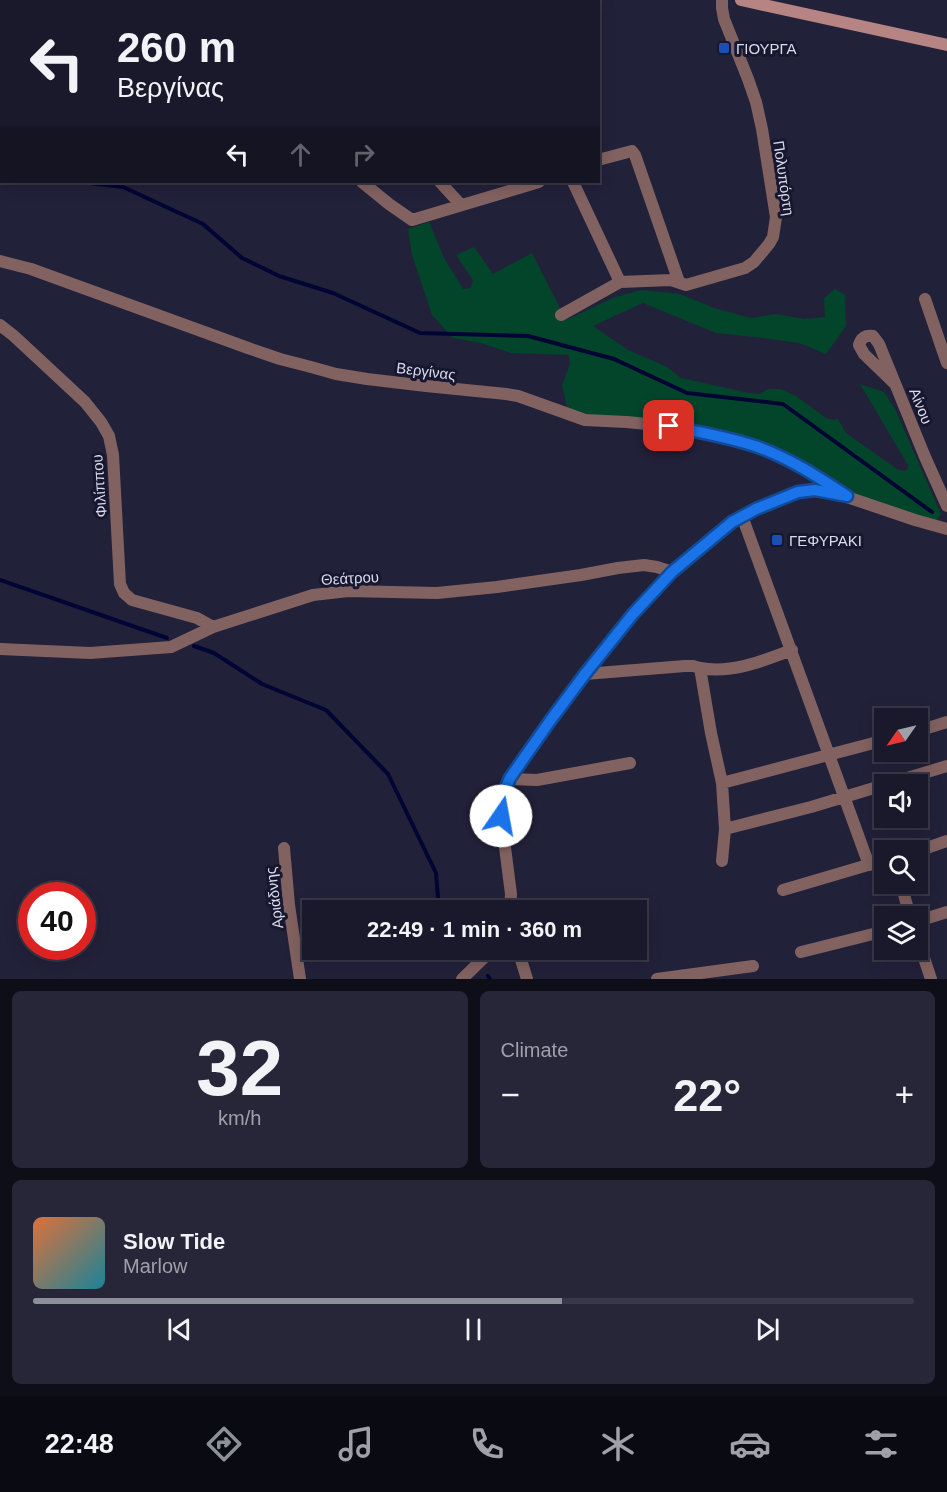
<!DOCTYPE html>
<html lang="en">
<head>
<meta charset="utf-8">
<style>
  body { margin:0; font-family:Arial,sans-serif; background:#272638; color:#f1f3f6; height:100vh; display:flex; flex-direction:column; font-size:22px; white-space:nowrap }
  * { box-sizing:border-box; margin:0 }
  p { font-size:20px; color:#9fa0a9 }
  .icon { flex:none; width:33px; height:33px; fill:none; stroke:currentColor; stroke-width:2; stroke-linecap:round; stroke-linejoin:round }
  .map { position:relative; height:979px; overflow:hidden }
  .drawer { display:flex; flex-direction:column; gap:12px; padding:12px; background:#0e0e18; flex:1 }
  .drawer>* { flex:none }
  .guide { position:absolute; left:0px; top:0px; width:600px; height:183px; box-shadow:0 3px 15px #0003,0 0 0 2px #383848; background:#1a192c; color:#f1f3f6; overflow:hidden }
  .needle { width:39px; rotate:236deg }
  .fabs { position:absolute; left:874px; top:708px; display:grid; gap:12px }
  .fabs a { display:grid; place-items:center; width:54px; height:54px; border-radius:0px; background:#1a192c; box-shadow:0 3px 15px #0003,0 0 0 2px #383848; font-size:30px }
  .speed { position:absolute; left:18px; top:882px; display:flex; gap:12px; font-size:30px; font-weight:700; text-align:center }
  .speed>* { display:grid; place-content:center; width:78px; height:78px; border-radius:50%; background:#1a192c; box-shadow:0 3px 15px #0003,0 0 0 2px #383848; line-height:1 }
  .speed .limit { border:9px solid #d22; background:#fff; color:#111 }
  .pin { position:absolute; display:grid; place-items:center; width:51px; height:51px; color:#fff; margin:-26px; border-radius:12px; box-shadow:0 3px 9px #0006 }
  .me { position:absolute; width:66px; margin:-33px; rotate:12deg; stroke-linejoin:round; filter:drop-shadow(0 0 4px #0008) }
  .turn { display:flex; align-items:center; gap:21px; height:126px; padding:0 18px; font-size:27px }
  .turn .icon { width:78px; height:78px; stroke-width:2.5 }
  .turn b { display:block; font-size:42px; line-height:51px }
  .lanes { display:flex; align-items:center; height:57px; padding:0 18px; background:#0003; justify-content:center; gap:30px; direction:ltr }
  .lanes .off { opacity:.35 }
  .big { font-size:45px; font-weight:600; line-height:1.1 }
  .drawer .card { flex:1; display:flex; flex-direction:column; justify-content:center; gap:9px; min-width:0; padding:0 21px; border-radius:9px; background:#272638 }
  .drawer .dial { align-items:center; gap:0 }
  .dial b { font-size:78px; line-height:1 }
  .song { display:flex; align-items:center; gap:18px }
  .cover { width:72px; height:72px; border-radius:9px; background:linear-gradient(135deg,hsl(20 70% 55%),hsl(190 70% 35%)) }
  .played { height:6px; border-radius:3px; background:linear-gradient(90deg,#8c9099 60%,#383848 60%) }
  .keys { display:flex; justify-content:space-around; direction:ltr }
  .heat { display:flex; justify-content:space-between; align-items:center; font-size:33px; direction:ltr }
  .drawer .tiles { flex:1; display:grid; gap:12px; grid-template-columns:1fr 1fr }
  .card:last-child { grid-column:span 2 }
  .trip { position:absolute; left:302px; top:900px; width:345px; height:60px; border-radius:0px; background:#1a192c; box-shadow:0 3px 15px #0003,0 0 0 2px #383848; font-weight:600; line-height:60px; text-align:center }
  .tab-bar { display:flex; height:96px; justify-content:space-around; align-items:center; background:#0a0a12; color:#9fa0a9 }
  .tab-bar .icon { width:42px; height:42px }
  .tab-bar .current { color:#8c9099 }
  .tab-bar b { font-size:27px; color:#f1f3f6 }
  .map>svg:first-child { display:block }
  .green { fill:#03452b }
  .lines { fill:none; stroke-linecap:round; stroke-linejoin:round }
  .stream { stroke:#000533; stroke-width:4 }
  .minor { stroke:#826261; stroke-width:12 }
  .tertiary { stroke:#826261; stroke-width:12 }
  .secondary { stroke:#b78484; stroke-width:12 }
  .route-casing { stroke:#114b97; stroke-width:15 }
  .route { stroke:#1a73e8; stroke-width:10 }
  .transit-dot { fill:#1a4fb4; stroke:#181730; stroke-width:2 }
  .labels { text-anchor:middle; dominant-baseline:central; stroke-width:6; stroke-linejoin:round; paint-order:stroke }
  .poi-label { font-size:15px; fill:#dadbec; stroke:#181730; text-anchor:start }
  .street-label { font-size:15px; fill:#dadbec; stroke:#181730 }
</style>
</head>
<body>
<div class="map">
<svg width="947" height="979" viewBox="0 0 947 979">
  <rect width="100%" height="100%" fill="#22213a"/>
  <path class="green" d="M429,222l15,36 19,31 8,-1 2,-8 -17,-25 18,-8 19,27 39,-21 28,55 8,11 47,-22 27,-7 38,4 34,14 37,10 25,-4 28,5 21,-2 -1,-19 11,-9 10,6 1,31 -20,28 -27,-11 -36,-5 -47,-5 -73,-30 -50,23 35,24 39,17 14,11 68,15 11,1 8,-5h13l15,7 30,22 7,2 5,-1 8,14 51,36 7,2 3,-1 1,-5 -48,-81 24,8 11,17 46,105 -4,6 -11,1 -78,-26 -91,-52 -172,-25 -17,-7 -6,-25 8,-22 -1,-9 -58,-2 -30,-10 -28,-5 -21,-23 -20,-60 -4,-26z"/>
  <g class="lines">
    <path class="stream" d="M0,159h2
      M81,182l42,5 80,37 39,34 37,18 54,17 87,40 108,3 86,23 73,34 96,11 149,108
      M0,580l167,58
      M194,646l20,7 48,31 64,26 62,64 48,99 3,37
      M467,950l2,1
      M488,976l2,3"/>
    <path class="minor" d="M110,0l4,2
      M339,0l1,2
      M85,2v-2
      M163,2l6,-2
      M586,2l4,-2
      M598,160l34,-9 3,4 44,127
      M362,182l27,22 23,16 127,-38
      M440,182l21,23
      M573,182l47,100
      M0,261l31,8 217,79 32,11 31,8 25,7 31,5 59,7 80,8 12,2 67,24 41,2 43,4 48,10 40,10 26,11 24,12 39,27
      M925,299l22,64
      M561,315l59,-33 51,-2 15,5 59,-17 9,-6 15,-18 4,-7 3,-20 -14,-88 -6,-27 -8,-23 -24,-60 -2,-11v-8
      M0,325l14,11 71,66 16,20 8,14 4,19 7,129 4,9 8,7 65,18 16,9
      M895,384l-31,-30 -5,-9c2,-7 6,-10 14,-9l6,8 46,113 22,49
      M742,516l127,349
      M0,649l90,4 81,-6 42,-20 100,-32 35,-4 89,2 60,-6 84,-12 37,-7 26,-3 13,2 15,5
      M700,668c31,6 63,-7 92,-18
      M585,674l100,-8h8l7,2 11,65 11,50 3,46 -3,32
      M918,731l29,-9
      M510,779l27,1 93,-17
      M722,783l163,-43
      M725,829l86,-22 136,-41
      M284,848l5,57 11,74
      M918,851l29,-10
      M901,884l9,32
      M783,890l102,-30
      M918,921l29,-9
      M918,940l13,39
      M518,950l9,29
      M801,952l84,-21
      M657,979l96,-13"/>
    <path class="tertiary" d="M510,910l1,-16 -10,-78 3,-24 6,-13 40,-58 35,-47 48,-60 39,-42 60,-50 24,-13 42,-17 17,-2 32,7 68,23 32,9
      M462,979l30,-29"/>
    <path class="secondary" d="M741,0l206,45"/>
  </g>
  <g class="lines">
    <defs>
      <path id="route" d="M501,816l3,-24 6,-14 40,-57 35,-47 48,-60 39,-42 60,-50 24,-13 42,-17 17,-2 32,6c-29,-19 -56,-37 -89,-49 -28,-10 -60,-15 -89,-21"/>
    </defs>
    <use href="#route" class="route-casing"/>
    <use href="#route" class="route"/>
  </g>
  <g class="transit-dot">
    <rect x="718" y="42" width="12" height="12" rx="3"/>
    <rect x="771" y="534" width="12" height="12" rx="3"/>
  </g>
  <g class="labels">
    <g class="poi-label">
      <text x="736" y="48">ΓΙΟΥΡΓΑ</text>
      <text x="789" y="540">ΓΕΦΥΡΑΚΙ</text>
    </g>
    <g class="street-label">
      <text transform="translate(784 178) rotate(82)">Πολυπόρτη</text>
      <text transform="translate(426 371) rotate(7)">Βεργίνας</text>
      <text transform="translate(921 406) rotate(68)">Αίνου</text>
      <text transform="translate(99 486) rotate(-94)">Φιλίππου</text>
      <text transform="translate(350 578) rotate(-3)">Θεάτρου</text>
      <text transform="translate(274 898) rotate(-97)">Αριάδνης</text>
    </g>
  </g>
</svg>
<div class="fabs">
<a><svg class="needle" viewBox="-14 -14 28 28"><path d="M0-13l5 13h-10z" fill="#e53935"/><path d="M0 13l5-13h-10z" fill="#9fa0a9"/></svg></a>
<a><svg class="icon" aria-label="sound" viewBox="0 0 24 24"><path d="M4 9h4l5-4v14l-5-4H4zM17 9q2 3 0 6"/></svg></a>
<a><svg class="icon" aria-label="search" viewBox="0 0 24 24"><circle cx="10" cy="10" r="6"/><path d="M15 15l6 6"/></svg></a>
<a><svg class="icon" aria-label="layers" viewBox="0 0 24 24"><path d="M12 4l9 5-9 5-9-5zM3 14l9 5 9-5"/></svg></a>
</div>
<div class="speed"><div class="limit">40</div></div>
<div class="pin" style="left:669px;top:426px;background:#d93025"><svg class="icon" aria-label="arrive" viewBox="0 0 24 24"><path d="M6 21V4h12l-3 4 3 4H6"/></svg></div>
<svg class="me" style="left:501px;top:816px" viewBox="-20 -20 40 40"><circle r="19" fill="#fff"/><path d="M0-13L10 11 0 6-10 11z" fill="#1a73e8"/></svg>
<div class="trip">22:49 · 1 min · 360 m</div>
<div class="guide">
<div class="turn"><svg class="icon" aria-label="left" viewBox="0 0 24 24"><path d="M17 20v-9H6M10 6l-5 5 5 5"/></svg><div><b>260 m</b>Βεργίνας</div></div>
<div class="lanes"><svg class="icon" aria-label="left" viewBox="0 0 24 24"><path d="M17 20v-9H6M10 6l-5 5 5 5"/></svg><svg class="icon off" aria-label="ahead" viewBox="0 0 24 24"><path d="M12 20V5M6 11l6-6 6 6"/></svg><svg class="icon off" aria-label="right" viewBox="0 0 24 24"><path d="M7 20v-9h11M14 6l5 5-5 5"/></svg></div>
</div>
</div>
<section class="drawer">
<div class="tiles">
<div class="card dial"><b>32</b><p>km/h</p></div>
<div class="card"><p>Climate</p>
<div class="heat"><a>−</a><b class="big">22°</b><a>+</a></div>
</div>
<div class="card">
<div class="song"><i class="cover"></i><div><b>Slow Tide</b><p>Marlow</p></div></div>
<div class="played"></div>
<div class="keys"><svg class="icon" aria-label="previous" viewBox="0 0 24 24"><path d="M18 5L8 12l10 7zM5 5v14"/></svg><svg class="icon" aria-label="pause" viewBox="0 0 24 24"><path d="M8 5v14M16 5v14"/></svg><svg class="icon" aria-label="next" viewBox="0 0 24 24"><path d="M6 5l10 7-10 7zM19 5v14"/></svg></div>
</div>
</div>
</section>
<nav class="tab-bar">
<b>22:48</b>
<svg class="icon current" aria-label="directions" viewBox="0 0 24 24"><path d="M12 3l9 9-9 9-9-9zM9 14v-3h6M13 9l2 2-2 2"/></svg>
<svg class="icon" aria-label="music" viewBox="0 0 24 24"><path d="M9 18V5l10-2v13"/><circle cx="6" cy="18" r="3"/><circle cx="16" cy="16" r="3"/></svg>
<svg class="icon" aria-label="phone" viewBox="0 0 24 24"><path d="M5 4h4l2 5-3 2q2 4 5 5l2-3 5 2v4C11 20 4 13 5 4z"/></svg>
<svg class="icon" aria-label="climate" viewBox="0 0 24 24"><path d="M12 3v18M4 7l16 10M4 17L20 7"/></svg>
<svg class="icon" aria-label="car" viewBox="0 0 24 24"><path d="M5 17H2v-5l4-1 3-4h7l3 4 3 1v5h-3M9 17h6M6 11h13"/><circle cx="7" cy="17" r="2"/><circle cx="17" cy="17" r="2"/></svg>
<svg class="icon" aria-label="filters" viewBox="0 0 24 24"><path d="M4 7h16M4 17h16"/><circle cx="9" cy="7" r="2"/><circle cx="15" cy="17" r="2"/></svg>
</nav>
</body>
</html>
